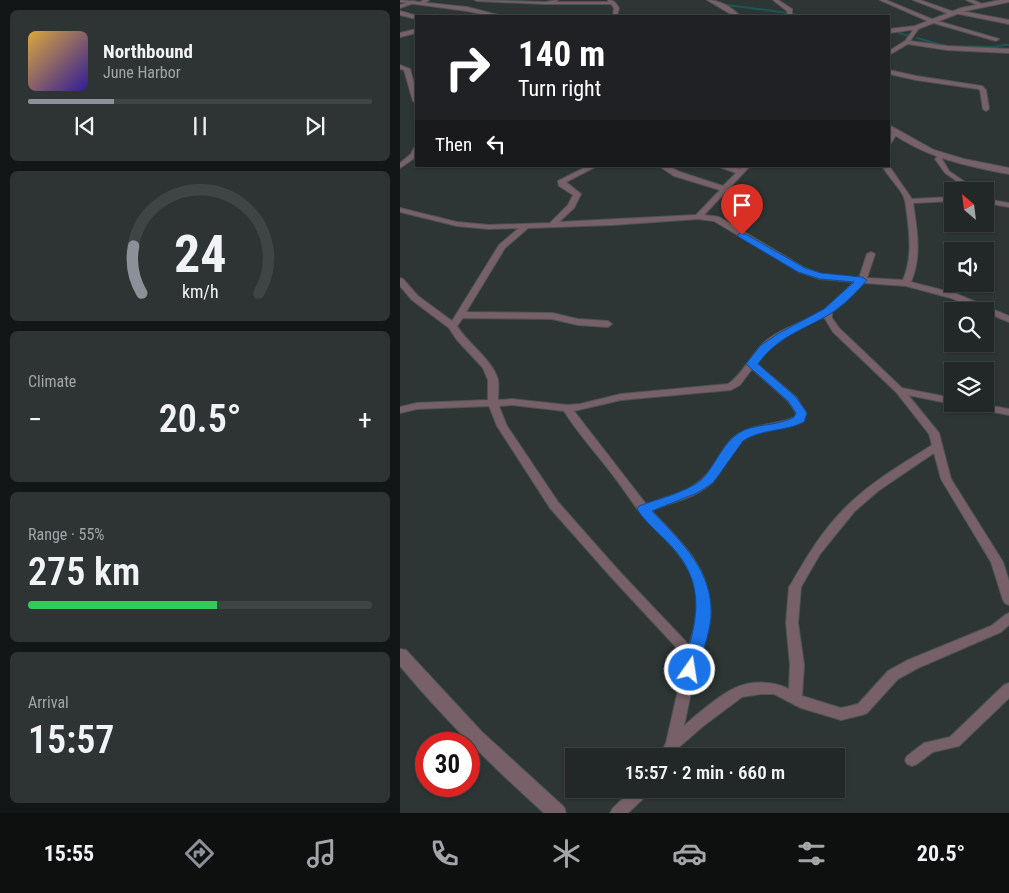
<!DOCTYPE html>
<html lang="en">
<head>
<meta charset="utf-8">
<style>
  body { margin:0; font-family:"Roboto Condensed",sans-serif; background:#2e3434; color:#f1f3f6; height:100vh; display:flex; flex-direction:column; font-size:19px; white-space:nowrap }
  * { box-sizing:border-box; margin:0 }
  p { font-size:16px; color:#a2a6a8 }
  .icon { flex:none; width:28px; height:28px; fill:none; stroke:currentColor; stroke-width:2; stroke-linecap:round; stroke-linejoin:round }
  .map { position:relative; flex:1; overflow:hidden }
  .drawer { display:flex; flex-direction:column; gap:10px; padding:10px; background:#131616; width:400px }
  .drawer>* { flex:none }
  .hud { position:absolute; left:15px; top:15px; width:475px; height:152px; border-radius:0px; box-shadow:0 1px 4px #0004,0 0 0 1px #3f4445; background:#202124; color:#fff; overflow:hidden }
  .needle { width:32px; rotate:332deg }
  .buttons { position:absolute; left:544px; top:182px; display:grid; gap:10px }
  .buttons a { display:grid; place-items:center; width:50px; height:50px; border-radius:0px; background:#222828; box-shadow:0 1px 4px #0004,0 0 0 1px #3f4445; font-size:25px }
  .speed { position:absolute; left:15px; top:732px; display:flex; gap:10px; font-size:25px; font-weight:700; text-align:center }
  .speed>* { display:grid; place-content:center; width:65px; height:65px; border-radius:50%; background:#222828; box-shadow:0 1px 4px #0004,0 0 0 1px #3f4445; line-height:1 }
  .speed .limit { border:8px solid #d22; background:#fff; color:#111 }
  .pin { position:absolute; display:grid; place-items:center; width:42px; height:42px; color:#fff; margin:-51px -21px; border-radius:50% 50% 50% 0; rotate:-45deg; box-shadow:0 0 5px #0007 }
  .pin .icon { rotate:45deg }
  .me { position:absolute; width:55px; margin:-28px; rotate:13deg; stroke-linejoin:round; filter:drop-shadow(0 0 4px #0008) }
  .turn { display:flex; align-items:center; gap:18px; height:105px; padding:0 20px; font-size:22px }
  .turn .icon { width:65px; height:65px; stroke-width:2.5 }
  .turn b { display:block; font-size:35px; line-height:42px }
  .then { display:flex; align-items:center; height:48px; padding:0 20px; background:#0003; gap:10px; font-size:19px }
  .big { font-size:38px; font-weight:600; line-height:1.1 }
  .drawer .widget { flex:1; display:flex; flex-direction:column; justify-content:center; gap:8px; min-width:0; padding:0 18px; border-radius:8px; background:#2e3434 }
  .drawer .dial { align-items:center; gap:0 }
  .dial svg { height:130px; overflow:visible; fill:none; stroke:#3f4445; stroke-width:7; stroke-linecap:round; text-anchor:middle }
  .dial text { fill:#f1f3f6; stroke:none }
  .song { display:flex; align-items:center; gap:15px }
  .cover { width:60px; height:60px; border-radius:8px; background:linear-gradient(135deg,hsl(40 70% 55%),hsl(250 70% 35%)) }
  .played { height:5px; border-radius:2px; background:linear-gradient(90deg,#8c9099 25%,#3f4445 25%) }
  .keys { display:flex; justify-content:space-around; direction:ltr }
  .heat { display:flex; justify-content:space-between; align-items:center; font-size:28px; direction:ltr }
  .charge { height:8px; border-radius:4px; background:linear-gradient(90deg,#34c759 55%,#3f4445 0) }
  .trip { position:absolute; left:165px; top:748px; width:280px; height:50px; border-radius:0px; background:#222828; box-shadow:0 1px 4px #0004,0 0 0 1px #3f4445; font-weight:600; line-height:50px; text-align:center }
  .menu { display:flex; height:80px; justify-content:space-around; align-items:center; background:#0e1010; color:#a2a6a8 }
  .menu .icon { width:35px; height:35px }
  .menu .on { color:#8c9099 }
  .menu b { font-size:22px; color:#f1f3f6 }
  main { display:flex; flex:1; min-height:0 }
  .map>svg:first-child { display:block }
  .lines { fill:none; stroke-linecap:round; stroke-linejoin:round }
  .stream { stroke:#1d5656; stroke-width:2 }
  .minor-casing { stroke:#4c5453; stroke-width:2 }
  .tertiary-casing { stroke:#4c5453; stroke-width:2 }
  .minor { fill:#786068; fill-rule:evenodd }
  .tertiary { fill:#786068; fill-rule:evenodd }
  .route { fill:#1a73e8; stroke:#114b97 }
</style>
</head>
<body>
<main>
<section class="drawer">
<div class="widget">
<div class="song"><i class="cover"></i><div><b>Northbound</b><p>June Harbor</p></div></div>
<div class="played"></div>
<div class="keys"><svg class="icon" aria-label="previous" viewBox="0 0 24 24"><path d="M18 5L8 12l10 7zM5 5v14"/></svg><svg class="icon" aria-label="pause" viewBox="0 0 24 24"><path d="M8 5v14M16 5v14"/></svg><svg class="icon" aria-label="next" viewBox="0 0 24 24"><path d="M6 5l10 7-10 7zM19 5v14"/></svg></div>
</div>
<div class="widget dial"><svg viewBox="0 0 100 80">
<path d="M14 69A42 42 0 1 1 86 69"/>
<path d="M14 69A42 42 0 0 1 9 40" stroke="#8c9099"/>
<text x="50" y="56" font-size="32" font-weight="700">24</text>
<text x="50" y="72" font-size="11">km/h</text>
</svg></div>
<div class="widget"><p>Climate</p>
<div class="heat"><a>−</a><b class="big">20.5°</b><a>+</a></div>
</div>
<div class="widget"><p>Range · 55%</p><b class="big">275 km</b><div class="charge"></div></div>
<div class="widget"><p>Arrival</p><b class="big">15:57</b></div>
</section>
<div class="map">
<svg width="609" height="813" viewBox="0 0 609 813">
  <rect width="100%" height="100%" fill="#2d3635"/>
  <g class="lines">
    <path class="stream" d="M327,5l61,8
      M393,14l10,2
      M499,33l10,3
      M517,38l28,8
      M556,47c13,-1 24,0 37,0 6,0 10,-3 16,-2"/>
    <defs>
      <path id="minor" d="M24,0h5l-5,4h-4v-2z
        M75,0l70,2 13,-2 -2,2h52v-2c7,0 8,4 11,8l-2,8h-4l1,-8 -3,-4h-66l-68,-3z
        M373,0h5l14,9v7h-4l-1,-5z
        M480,0h6l48,20 65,19 -3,2 -66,-19z
        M513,0h7l34,12 2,-2 53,10v4l-55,-11 -2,2z
        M566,0h7l11,5 -4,1z
        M13,1l4,1 -17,6v-3z
        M0,11l18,5h-2v3l-16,-4z
        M516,26l3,2 -9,13 37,5 62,3v4l-62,-3 -39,-6 -19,11v-4l16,-10z
        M16,29v4l-16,4v-4z
        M0,65l10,4 6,22v12l-3,-2 -9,-31 -4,-1z
        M489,70l27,6 66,10 4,4 3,19 -3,2 -3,-2 -3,-19 -2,-1 -62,-9 -27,-6z
        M493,131l5,1 -7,11 -2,1v-7z
        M16,147v10l-16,11v-5l11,-9 3,-6z
        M539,155l5,1 -2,3 7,12 29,20h-7l-26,-18 -10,-14z
        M188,166h9l-31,16 15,12 -7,14 -15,14 137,-7 24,-25 -46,-14 -15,-10h9l12,6 43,14 13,-13 -19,-7h12l11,3 3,-3h7l-46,49 15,2 86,51 16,6 38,4 8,-24 4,-2 4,2 -8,24 36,2c9,-21 7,-43 4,-66 -1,-6 -1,-13 -4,-19 -6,-10 -15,-19 -21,-29h7l23,33 40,-2v4l-39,2c4,27 9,53 -2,79l46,12 52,22v6l-58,-24 -45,-12 -42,-3 -32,29v6l7,10 63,60 50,10v6l-44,-9 31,38 12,46 52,83 6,19v24l-4,-2 -2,-3 -12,-38 -50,-83 -7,-26 -56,38 -24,21 -34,42 -19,33 -3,36 6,42 -2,31 39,12 17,-4 30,-33 20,-11 83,-34 14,-11 4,-2v12l-8,7 -83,36 -20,11 -31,34 -5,2 -21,5 -40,-12 -27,-14h-13l-19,3 -40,30 -24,21 -5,8h-14l7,-13 19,-84 -10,-13 -64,-69 -61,-69 -53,-82 -8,-20 -72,3 -17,4v-6l17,-4 71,-3v-20l-5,-12 -26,-28 -8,-12 -37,-28 -12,-14v-8l3,1 15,17 34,25 47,-76 20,-17 -30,1 -32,-3 -57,-14v-4l57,14 32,3 61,-2 18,-18 5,-10 -14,-9 -1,-5zM298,219l16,2 85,51 21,7 34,3c-9,9 -18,19 -29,27 -18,13 -41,17 -58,31 -16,12 -22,33 -39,44l-107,10 -41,10 -13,1 -55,-6 -14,1c0,-7 1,-14 0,-20 -5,-20 -30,-36 -41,-54l6,-8 89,1 26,6 30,2 4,-3 -4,-3 -30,-2 -26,-6 -86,-1 39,-64 23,-20 84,-3zM424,317l9,15 63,60 33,42 3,11c-29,19 -60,36 -85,61 -23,22 -40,50 -56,78l-2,3 -3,36 4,42 -1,24c-16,-8 -38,-9 -54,-1 -14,6 -39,27 -51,38 5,-23 9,-46 15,-68 9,-40 20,-61 -5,-99 -12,-18 -28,-33 -43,-49 21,-8 47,-12 62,-29 13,-14 18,-35 35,-45 16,-8 38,-7 56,-15l2,-8 -10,-16 -40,-34c16,-24 42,-34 68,-46zM352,369l36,32 8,12 -1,4c-17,8 -38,6 -55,16 -17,9 -22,30 -36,44 -14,15 -39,20 -58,27l-72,-93 47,-11 110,-10 9,-5zM112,405l52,6c15,24 34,44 51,67 9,11 16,24 25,34 20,23 48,45 56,76 4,20 -1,38 -7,57l-70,-74 -61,-69 -51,-76 -8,-20z
        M585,199l24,4v4l-24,-4z
        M561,404h20l28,5v6l-43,-8z
        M609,683v15l-50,48 -26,6 -16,12 -5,2 -5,-2 -2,-4 2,-4 17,-13 26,-6 54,-52z
        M233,789h17l-2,5 -20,19h-18l3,-5z"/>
      <path id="tertiary" d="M0,0l67,7 35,9h-11l-24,-5 -67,-9z
        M307,0c12,0 25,7 33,16h-6z
        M600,0h9v2l-44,9 -47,18 -29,4v-4l26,-3 46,-18z
        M489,125l45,25 30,9 45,9v6c-43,-8 -85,-17 -120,-43z
        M0,649l6,1 76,82 82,75 2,6h-22c-51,-46 -100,-94 -144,-147z"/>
    </defs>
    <use href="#minor" class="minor-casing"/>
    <use href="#tertiary" class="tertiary-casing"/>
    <use href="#minor" class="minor"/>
    <use href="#tertiary" class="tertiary"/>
  </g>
  <path class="route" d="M342,232l63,36 16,5 41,4 5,3c-9,11 -24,26 -37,34 -27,16 -53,23 -72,50l38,33 11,16 -3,9c-19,10 -44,7 -61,19l-30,42 -16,10 -45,18c29,31 62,60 59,107 -2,17 -9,35 -13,52l-3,4 -5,2 -5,-2 -2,-4c10,-40 24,-74 -2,-112 -12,-18 -32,-30 -44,-49l2,-3c18,-7 54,-15 66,-30 11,-13 19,-34 34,-43 14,-10 38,-6 55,-16l2,-4 -8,-12 -42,-37 14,-18 19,-13 45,-24 30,-27 -34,-3 -22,-7 -59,-35 -2,-2z"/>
</svg>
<div class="buttons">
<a><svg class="needle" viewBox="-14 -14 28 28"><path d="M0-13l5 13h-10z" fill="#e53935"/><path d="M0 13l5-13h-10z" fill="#a2a6a8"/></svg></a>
<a><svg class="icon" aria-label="sound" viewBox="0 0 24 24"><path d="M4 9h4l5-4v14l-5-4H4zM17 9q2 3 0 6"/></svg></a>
<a><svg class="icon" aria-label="search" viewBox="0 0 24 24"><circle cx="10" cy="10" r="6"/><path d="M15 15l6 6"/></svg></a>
<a><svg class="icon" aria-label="layers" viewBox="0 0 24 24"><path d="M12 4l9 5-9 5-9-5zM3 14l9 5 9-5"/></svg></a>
</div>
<div class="speed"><div class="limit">30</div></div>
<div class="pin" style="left:342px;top:235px;background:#d93025"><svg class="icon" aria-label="arrive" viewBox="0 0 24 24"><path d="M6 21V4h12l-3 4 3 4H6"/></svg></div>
<svg class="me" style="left:290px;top:670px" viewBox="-20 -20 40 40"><circle r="17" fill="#1a73e8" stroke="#fff" stroke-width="3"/><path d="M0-11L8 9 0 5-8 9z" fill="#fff"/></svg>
<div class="trip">15:57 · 2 min · 660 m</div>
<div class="hud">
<div class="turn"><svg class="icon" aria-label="right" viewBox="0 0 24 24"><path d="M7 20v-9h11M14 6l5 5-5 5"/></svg><div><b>140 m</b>Turn right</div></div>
<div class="then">Then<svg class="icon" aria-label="left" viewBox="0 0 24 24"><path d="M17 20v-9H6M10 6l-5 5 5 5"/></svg></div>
</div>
</div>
</main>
<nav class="menu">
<b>15:55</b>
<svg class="icon on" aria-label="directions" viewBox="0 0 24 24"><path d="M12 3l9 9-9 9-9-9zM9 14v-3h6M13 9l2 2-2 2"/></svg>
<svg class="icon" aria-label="music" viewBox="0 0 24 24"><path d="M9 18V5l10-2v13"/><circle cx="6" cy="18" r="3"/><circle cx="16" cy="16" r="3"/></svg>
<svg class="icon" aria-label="phone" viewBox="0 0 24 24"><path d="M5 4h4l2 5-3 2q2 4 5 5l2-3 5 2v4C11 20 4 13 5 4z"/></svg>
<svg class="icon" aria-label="climate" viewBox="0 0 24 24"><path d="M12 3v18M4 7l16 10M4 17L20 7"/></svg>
<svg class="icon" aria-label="car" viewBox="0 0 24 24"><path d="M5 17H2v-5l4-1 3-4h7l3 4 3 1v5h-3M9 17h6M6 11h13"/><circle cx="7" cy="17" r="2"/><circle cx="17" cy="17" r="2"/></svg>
<svg class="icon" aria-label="filters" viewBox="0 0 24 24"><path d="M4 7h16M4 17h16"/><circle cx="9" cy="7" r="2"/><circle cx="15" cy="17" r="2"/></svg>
<b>20.5°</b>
</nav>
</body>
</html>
